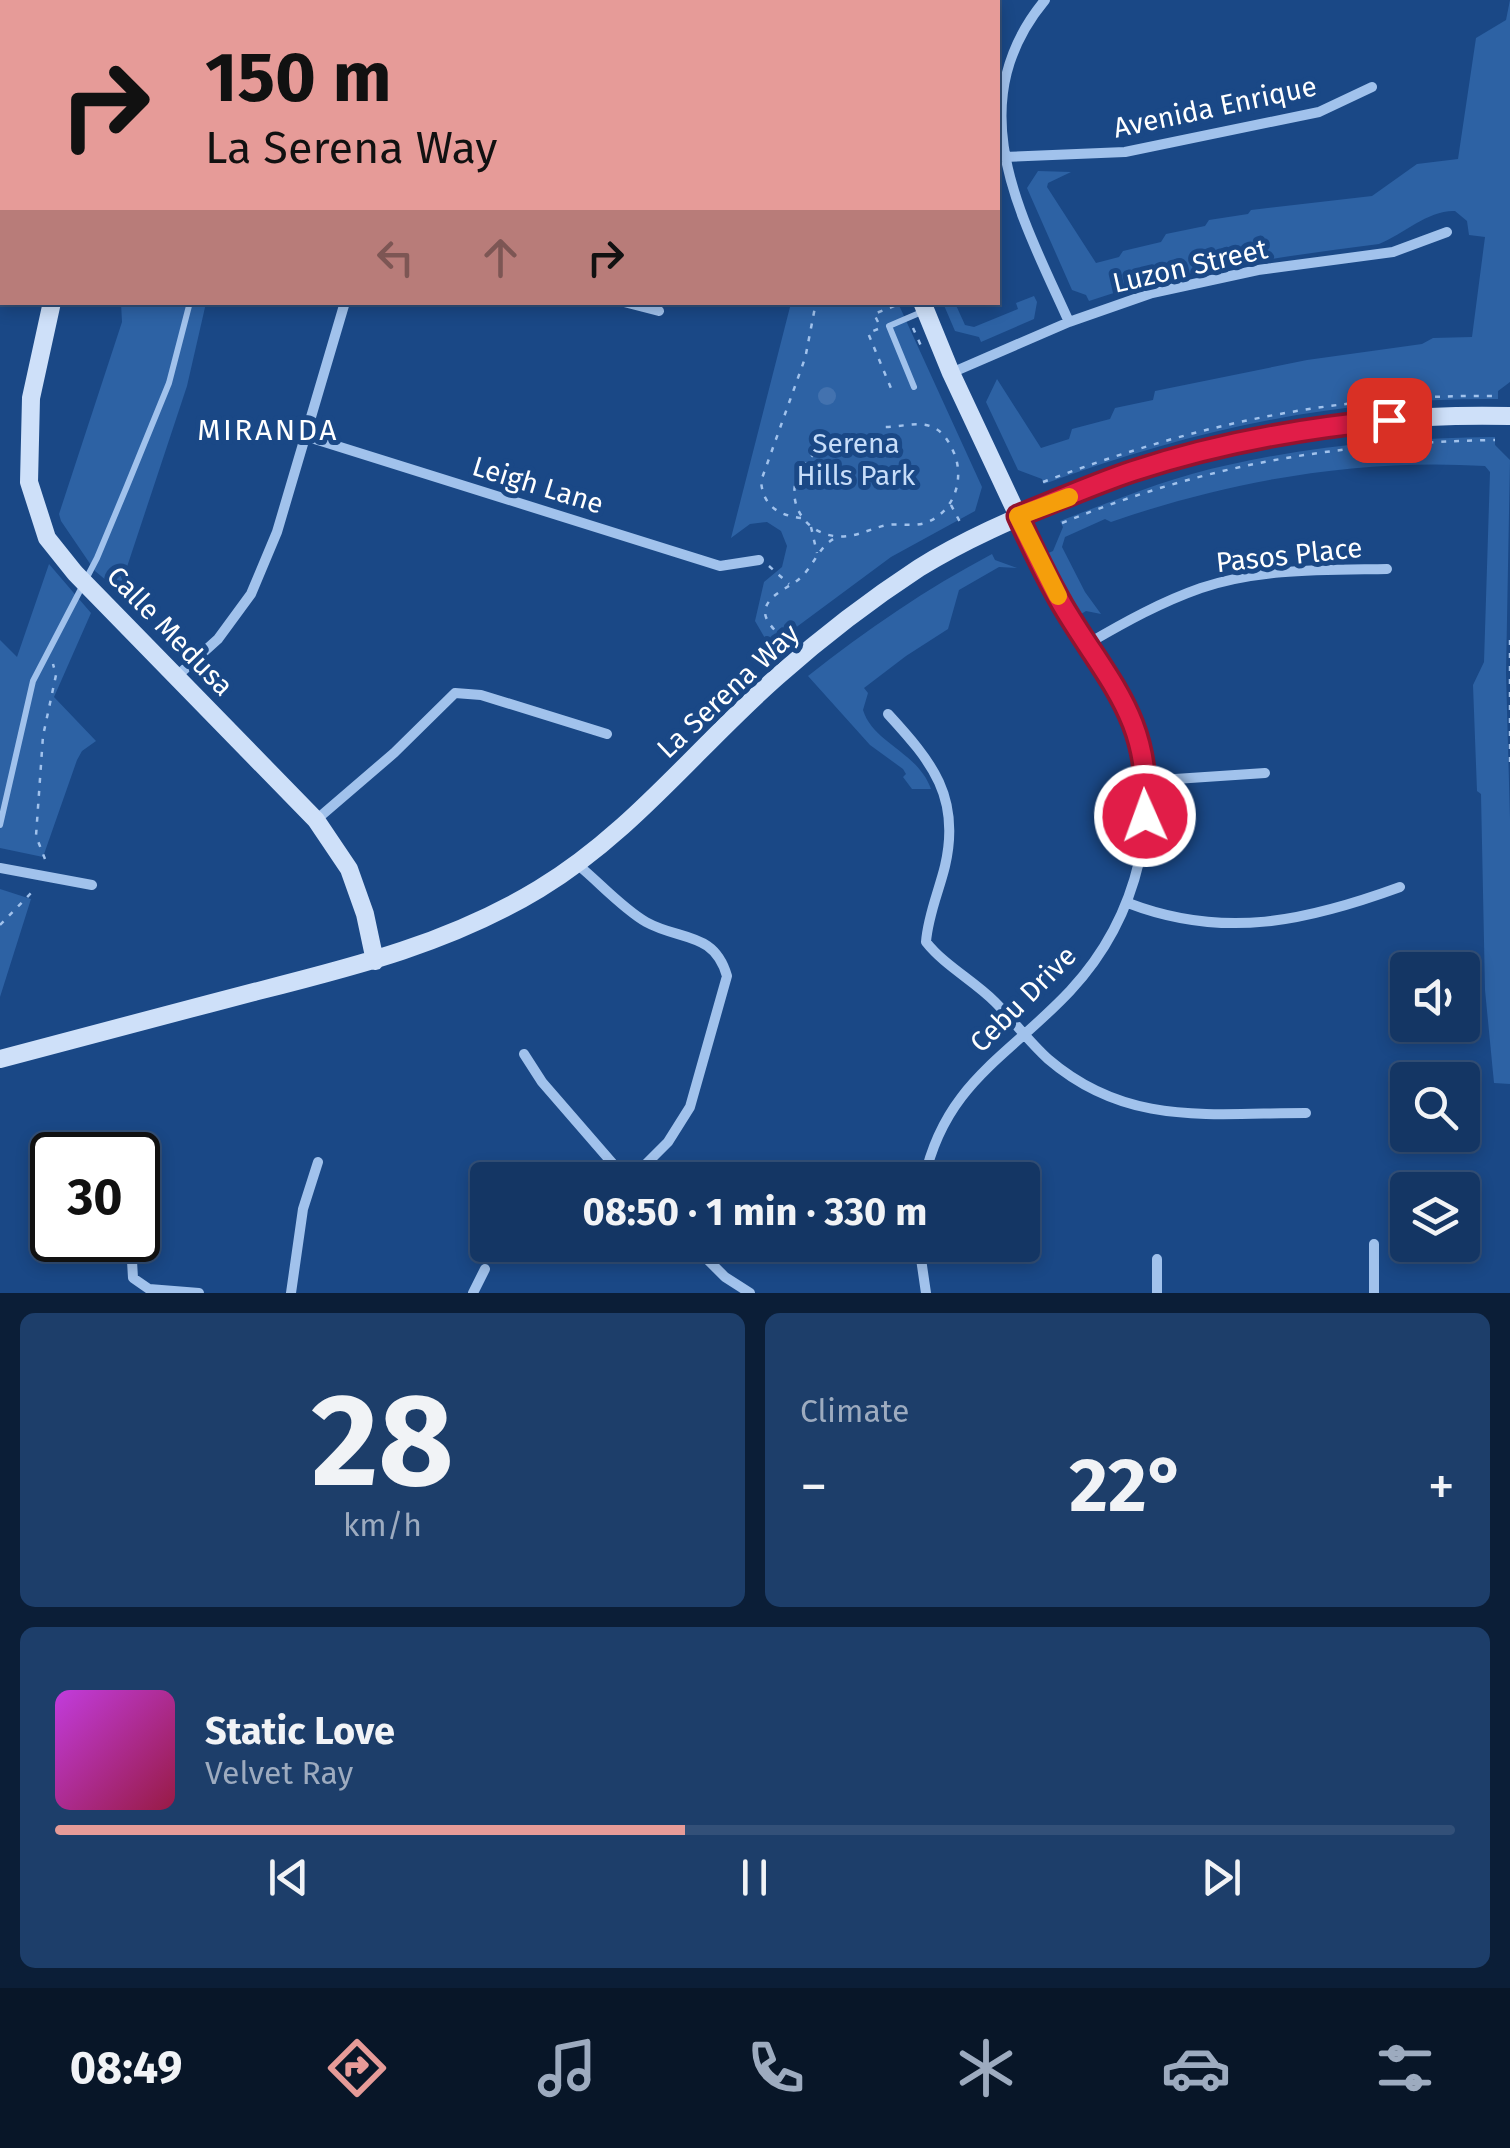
<!DOCTYPE html>
<html lang="en">
<head>
<meta charset="utf-8">
<style>
  body { margin:0; font-family:"Fira Sans",sans-serif; background:#1d3e6a; color:#f1f3f6; height:100vh; display:flex; flex-direction:column; font-size:38px; white-space:nowrap }
  * { box-sizing:border-box; margin:0 }
  p { font-size:32px; color:#9dabbf }
  .icon { flex:none; width:55px; height:55px; fill:none; stroke:currentColor; stroke-width:2; stroke-linecap:round; stroke-linejoin:round }
  .map { position:relative; height:1293px; overflow:hidden }
  .details { display:flex; flex-direction:column; gap:20px; padding:20px; background:#0b1e37; flex:1 }
  .details>* { flex:none }
  .guide { position:absolute; left:0px; top:0px; width:1000px; height:305px; box-shadow:0 5px 15px #0003,0 0 0 2px #335078; background:#e69b98; color:#111; overflow:hidden }
  .buttons { position:absolute; left:1390px; top:952px; display:grid; gap:20px }
  .buttons a { display:grid; place-items:center; width:90px; height:90px; border-radius:10px; background:#143664; box-shadow:0 5px 15px #0003,0 0 0 2px #335078; font-size:50px }
  .speed { position:absolute; left:30px; top:1132px; display:flex; gap:20px; font-size:50px; font-weight:700; text-align:center }
  .speed>* { display:grid; place-content:center; width:130px; height:130px; border-radius:50%; background:#143664; box-shadow:0 5px 15px #0003,0 0 0 2px #335078; line-height:1 }
  .speed .limit { border:5px solid #111; border-radius:15px; background:#fff; color:#111 }
  .pin { position:absolute; display:grid; place-items:center; width:85px; height:85px; color:#fff; margin:-42px; border-radius:20px; box-shadow:0 5px 15px #0006 }
  .me { position:absolute; width:110px; margin:-55px; rotate:358deg; stroke-linejoin:round; filter:drop-shadow(0 0 8px #0008) }
  .turn { display:flex; align-items:center; gap:35px; height:210px; padding:0 40px; font-size:45px }
  .turn .icon { width:130px; height:130px; stroke-width:2.5 }
  .turn b { display:block; font-size:70px; line-height:85px }
  .lanes { display:flex; align-items:center; height:95px; padding:0 40px; background:#0003; justify-content:center; gap:50px; direction:ltr }
  .lanes .off { opacity:.35 }
  .big { font-size:75px; font-weight:700; line-height:1.1 }
  .details .card { flex:1; display:flex; flex-direction:column; justify-content:center; gap:15px; min-width:0; padding:0 35px; border-radius:15px; background:#1d3e6a }
  .details .dial { align-items:center; gap:0 }
  .dial b { font-size:130px; line-height:1 }
  .song { display:flex; align-items:center; gap:30px }
  .cover { width:120px; height:120px; border-radius:15px; background:linear-gradient(135deg,hsl(290 70% 55%),hsl(340 70% 35%)) }
  .played { height:10px; border-radius:5px; background:linear-gradient(90deg,#e69b98 45%,#335078 45%) }
  .keys { display:flex; justify-content:space-around; direction:ltr }
  .heat { display:flex; justify-content:space-between; align-items:center; font-size:55px; direction:ltr }
  .details .tiles { flex:1; display:grid; gap:20px; grid-template-columns:1fr 1fr }
  .card:last-child { grid-column:span 2 }
  .trip { position:absolute; left:470px; top:1162px; width:570px; height:100px; border-radius:10px; background:#143664; box-shadow:0 5px 15px #0003,0 0 0 2px #335078; font-weight:700; line-height:100px; text-align:center }
  .dock { display:flex; height:160px; justify-content:space-around; align-items:center; background:#081628; color:#9dabbf }
  .dock .icon { width:70px; height:70px }
  .dock .selected { color:#e69b98 }
  .dock b { font-size:45px; color:#f1f3f6 }
  .map>svg:first-child { display:block }
  .green { fill:#2d62a4 }
  .building { fill:#4372af }
  .lines { fill:none; stroke-linecap:round; stroke-linejoin:round }
  .path { stroke:#a1c2ec; stroke-width:2.5; stroke-dasharray:5 8; stroke-linecap:butt }
  .lane { stroke:#a1c2ec; stroke-width:6 }
  .street { stroke:#a1c2ec; stroke-width:10 }
  .secondary { stroke:#cee0f9; stroke-width:18 }
  .route-casing { stroke:#92132f; stroke-width:25 }
  .route { stroke:#e11d48; stroke-width:18 }
  .slow { stroke:#f59e0b; stroke-width:18 }
  .labels { text-anchor:middle; dominant-baseline:central; stroke-width:10; stroke-linejoin:round; paint-order:stroke }
  .street-label { font-size:28px; fill:#fff; stroke:#1a4886 }
  .park-label { font-size:28px; fill:#c7ddf9; stroke:#1a4886 }
  .neighbourhood-label { font-size:30px; letter-spacing:2.5px; fill:#fff; stroke:#1a4886 }
</style>
</head>
<body>
<div class="map">
<svg width="1510" height="1293" viewBox="0 0 1510 1293">
  <rect width="100%" height="100%" fill="#1a4886"/>
  <path class="green" d="M1510,0v382l-12,9v8c-162,-1 -303,30 -454,85l-2,-5 -24,-9 -32,-68 11,-23 44,69 28,-9 3,-10 38,-10 5,-11 38,-8 2,-9 152,-31 115,-16 11,-6 39,-1 13,-100 -16,-2 -2,-14 -12,-10c-27,-1 -51,23 -76,33 -98,13 -196,25 -290,57l-3,-6 -14,-5 -45,-102 11,-17 33,1 -23,11 -1,4 49,76 23,-6 4,-6 38,-9 5,-8 39,-8 4,-6 39,-6 3,-4 121,-14 45,-32 41,-5 18,-121 30,-18z
    M1034,296l3,6 -3,17 -53,23 -2,-5 -24,-6 -12,-28h12l10,22 9,2 44,-18 -2,-6z
    M121,303h85l-19,83 -68,205 -24,-20 -34,-50 -2,-7 63,-192z
    M791,303h107l84,184 -7,24 -84,46 -112,83h-13l-11,-19 9,-39 18,-15 5,-21 -6,-15 -14,-9 -17,2 -19,14z
    M1495,437v8l15,15 -4,213 4,146v265l-16,-1 -9,-93 -4,-196 -4,-3 -4,-106 11,-23 6,-190 -5,-6c-127,-8 -256,15 -374,56l-6,-3 -40,18 -3,10 23,45 16,22 -15,-3 -5,3 -35,-60 7,-3 10,-24 -3,-6c55,-21 111,-44 168,-56 88,-20 177,-27 267,-28z
    M992,554l3,6 22,8 -18,-1 -40,23 -11,39 -42,27 -42,32 4,5 -5,17c10,33 55,42 68,79h-19l-9,-12 3,-3 -3,-5 -33,-24 -62,-69c58,-46 118,-87 184,-122z
    M49,564l42,49 -37,84 42,44 -14,10 -5,9 -34,97 -43,-9v-208l17,17z
    M0,889l31,10 -31,98z"/>
  <path class="building" d="M818 396a9 9 0 1 1 18 0a9 9 0 1 1-18 0Z"/>
  <g class="lines">
    <path class="path" d="M883,2v-2
      M878,322l-4,-8 28,-11
      M913,328l9,20
      M878,329l-10,4 25,60
      M806,354l10,-52
      M825,445c-10,8 -20,16 -26,28 -14,28 5,59 35,63 20,3 34,-7 53,-11 12,-2 26,2 38,-2 29,-10 40,-44 29,-70 -17,-41 -41,-26 -71,-26
      M1043,482c153,-58 291,-88 455,-86
      M951,505l9,17
      M801,518c-24,-3 -38,-13 -40,-37l43,-120
      M1062,523c148,-60 274,-80 433,-83
      M811,527l6,26
      M769,566l20,18
      M783,639c-6,-7 -17,-16 -18,-26 0,-17 23,-25 33,-33 16,-13 19,-32 37,-42
      M1510,640v123
      M45,859l-9,-23 7,-100 13,-61 -3,-11
      M0,925l33,-34"/>
    <path class="lane" d="M276,2l1,-2
      M914,387l-25,-61 35,-15
      M0,825l33,-144 64,-123 30,-72 42,-103 21,-81"/>
    <path class="street" d="M1045,0c-88,106 -23,217 24,322
      M114,2v-2
      M471,2l1,-2
      M0,110l2,-1
      M1003,157l122,-5 194,-40 53,-25
      M624,302l35,9
      M951,373l118,-51 83,-29 106,-23 135,-18 54,-20
      M305,436l415,130 39,-6
      M1089,643c36,-21 72,-41 112,-55 58,-20 125,-18 186,-19
      M177,676l41,-37 33,-45 26,-62 68,-230
      M888,714c44,48 73,83 57,152 -6,25 -17,49 -19,76 19,24 47,38 69,60 18,18 34,40 53,57 79,68 161,54 258,54
      M1145,781l120,-8
      M316,820l78,-67 61,-60 26,2 126,39
      M578,865c22,18 44,43 68,57 34,19 68,9 81,54l-37,131 -22,35 -38,38
      M0,868l92,17
      M1128,903c96,37 179,18 272,-16
      M524,1054l18,28 85,98
      M156,1175l-24,86 1,17 16,11 50,4
      M924,1180c21,-97 84,-123 146,-189 68,-73 96,-181 61,-276 -14,-38 -42,-70 -64,-103 -20,-29 -34,-64 -49,-96
      M693,1245l32,32 25,16
      M919,1245l7,48
      M1157,1259v34
      M291,1293l12,-84 15,-47
      M473,1293l12,-24
      M1374,1293v-49"/>
    <path class="secondary" d="M901,2v-2
      M0,43l2,5
      M52,302l-21,96 -2,84 18,56 28,35 241,247 33,49 16,45 10,47
      M922,302l29,71 67,143
      M0,1059c84,-22 169,-45 254,-67 99,-25 196,-49 285,-103 93,-56 158,-142 239,-213 44,-39 92,-76 141,-108 45,-28 96,-50 145,-70 142,-56 293,-86 446,-82"/>
  </g>
  <g class="lines">
    <defs>
      <path id="route" d="M1145,816c7,-97 -37,-134 -82,-210 -17,-29 -31,-59 -45,-90 38,-15 76,-32 115,-45 82,-27 169,-43 256,-51"/>
    </defs>
    <use href="#route" class="route-casing"/>
    <use href="#route" class="route"/>
    <path class="slow" d="M1058,596l-40,-80 51,-19"/>
  </g>
  <g class="labels">
    <g class="street-label">
      <text transform="translate(1215 107) rotate(-12)">Avenida Enrique</text>
      <text transform="translate(1190 266) rotate(-13)">Luzon Street</text>
      <text transform="translate(538 485) rotate(17)">Leigh Lane</text>
      <text transform="translate(1289 555) rotate(-6)">Pasos Place</text>
      <text transform="translate(170 631) rotate(46)">Calle Medusa</text>
      <text transform="translate(728 691) rotate(-43)">La Serena Way</text>
      <text transform="translate(1023 999) rotate(-45)">Cebu Drive</text>
    </g>
    <g class="park-label">
      <text x="856" y="443">Serena<tspan x="856" dy="32">Hills Park</tspan></text>
    </g>
    <g class="neighbourhood-label">
      <text x="268" y="430">MIRANDA</text>
    </g>
  </g>
</svg>
<div class="buttons">
<a><svg class="icon" aria-label="sound" viewBox="0 0 24 24"><path d="M4 9h4l5-4v14l-5-4H4zM17 9q2 3 0 6"/></svg></a>
<a><svg class="icon" aria-label="search" viewBox="0 0 24 24"><circle cx="10" cy="10" r="6"/><path d="M15 15l6 6"/></svg></a>
<a><svg class="icon" aria-label="layers" viewBox="0 0 24 24"><path d="M12 4l9 5-9 5-9-5zM3 14l9 5 9-5"/></svg></a>
</div>
<div class="speed"><div class="limit">30</div></div>
<div class="pin" style="left:1389px;top:420px;background:#d93025"><svg class="icon" aria-label="arrive" viewBox="0 0 24 24"><path d="M6 21V4h12l-3 4 3 4H6"/></svg></div>
<svg class="me" style="left:1145px;top:816px" viewBox="-20 -20 40 40"><circle r="17" fill="#e11d48" stroke="#fff" stroke-width="3"/><path d="M0-11L8 9 0 5-8 9z" fill="#fff"/></svg>
<div class="trip">08:50 · 1 min · 330 m</div>
<div class="guide">
<div class="turn"><svg class="icon" aria-label="right" viewBox="0 0 24 24"><path d="M7 20v-9h11M14 6l5 5-5 5"/></svg><div><b>150 m</b>La Serena Way</div></div>
<div class="lanes"><svg class="icon off" aria-label="left" viewBox="0 0 24 24"><path d="M17 20v-9H6M10 6l-5 5 5 5"/></svg><svg class="icon off" aria-label="ahead" viewBox="0 0 24 24"><path d="M12 20V5M6 11l6-6 6 6"/></svg><svg class="icon" aria-label="right" viewBox="0 0 24 24"><path d="M7 20v-9h11M14 6l5 5-5 5"/></svg></div>
</div>
</div>
<section class="details">
<div class="tiles">
<div class="card dial"><b>28</b><p>km/h</p></div>
<div class="card"><p>Climate</p>
<div class="heat"><a>−</a><b class="big">22°</b><a>+</a></div>
</div>
<div class="card">
<div class="song"><i class="cover"></i><div><b>Static Love</b><p>Velvet Ray</p></div></div>
<div class="played"></div>
<div class="keys"><svg class="icon" aria-label="previous" viewBox="0 0 24 24"><path d="M18 5L8 12l10 7zM5 5v14"/></svg><svg class="icon" aria-label="pause" viewBox="0 0 24 24"><path d="M8 5v14M16 5v14"/></svg><svg class="icon" aria-label="next" viewBox="0 0 24 24"><path d="M6 5l10 7-10 7zM19 5v14"/></svg></div>
</div>
</div>
</section>
<nav class="dock">
<b>08:49</b>
<svg class="icon selected" aria-label="directions" viewBox="0 0 24 24"><path d="M12 3l9 9-9 9-9-9zM9 14v-3h6M13 9l2 2-2 2"/></svg>
<svg class="icon" aria-label="music" viewBox="0 0 24 24"><path d="M9 18V5l10-2v13"/><circle cx="6" cy="18" r="3"/><circle cx="16" cy="16" r="3"/></svg>
<svg class="icon" aria-label="phone" viewBox="0 0 24 24"><path d="M5 4h4l2 5-3 2q2 4 5 5l2-3 5 2v4C11 20 4 13 5 4z"/></svg>
<svg class="icon" aria-label="climate" viewBox="0 0 24 24"><path d="M12 3v18M4 7l16 10M4 17L20 7"/></svg>
<svg class="icon" aria-label="car" viewBox="0 0 24 24"><path d="M5 17H2v-5l4-1 3-4h7l3 4 3 1v5h-3M9 17h6M6 11h13"/><circle cx="7" cy="17" r="2"/><circle cx="17" cy="17" r="2"/></svg>
<svg class="icon" aria-label="filters" viewBox="0 0 24 24"><path d="M4 7h16M4 17h16"/><circle cx="9" cy="7" r="2"/><circle cx="15" cy="17" r="2"/></svg>
</nav>
</body>
</html>
